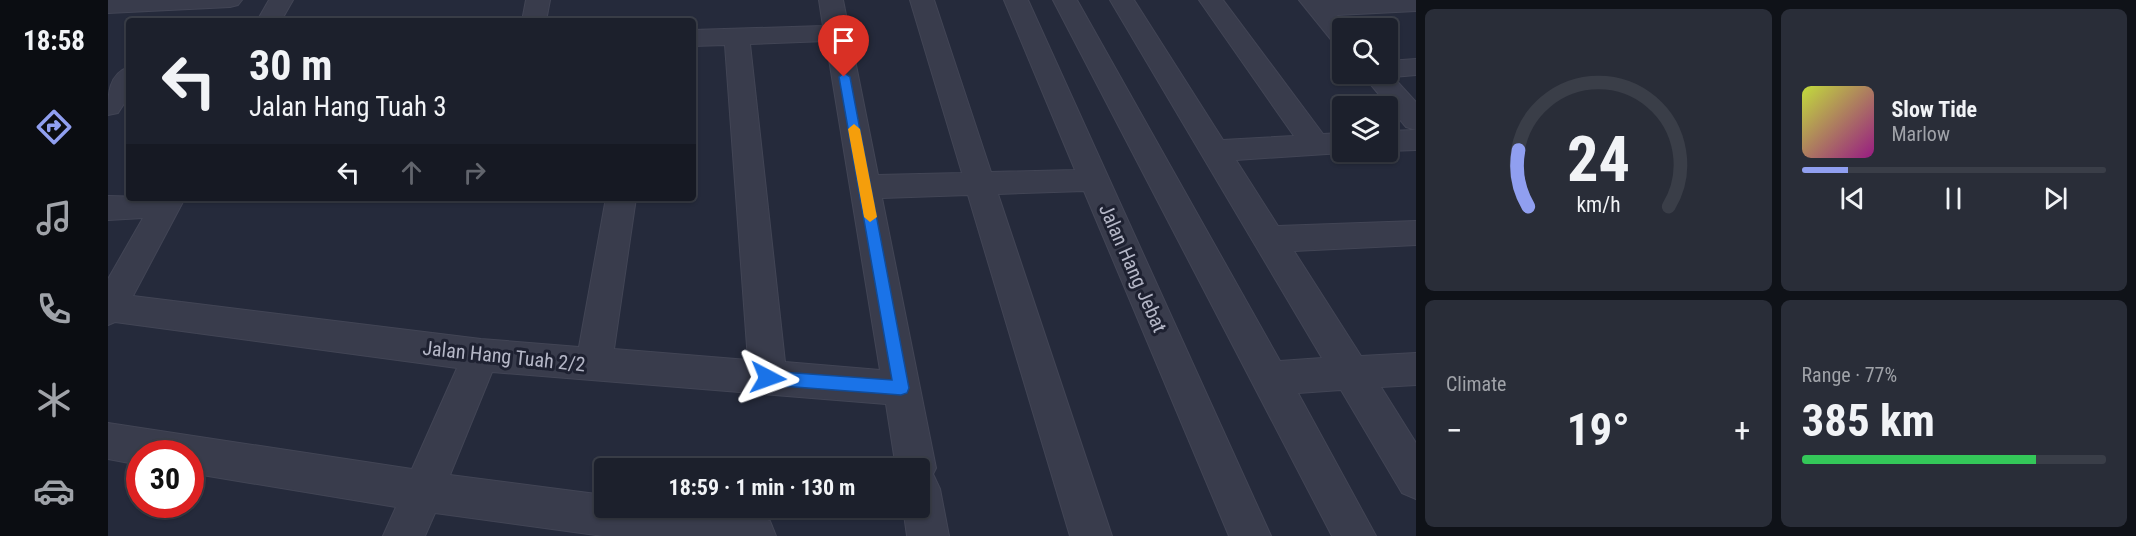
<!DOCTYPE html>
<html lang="en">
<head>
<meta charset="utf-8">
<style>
  body { margin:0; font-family:"Roboto Condensed",sans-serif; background:#292d38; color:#f1f3f6; height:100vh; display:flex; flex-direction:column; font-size:22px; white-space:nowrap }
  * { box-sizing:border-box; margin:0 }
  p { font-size:20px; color:#a0a3a9 }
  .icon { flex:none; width:33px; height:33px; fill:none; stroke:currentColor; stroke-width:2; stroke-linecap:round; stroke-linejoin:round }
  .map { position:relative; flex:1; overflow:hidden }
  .drawer { display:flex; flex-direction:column; gap:9px; padding:9px; background:#0f1218; width:720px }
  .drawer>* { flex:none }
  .banner { position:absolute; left:18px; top:18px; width:570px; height:183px; border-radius:6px; box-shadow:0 2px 4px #0004,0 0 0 2px #3a3e48; background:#1c202c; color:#f1f3f6; overflow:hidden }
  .fabs { position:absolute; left:1224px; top:18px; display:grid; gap:12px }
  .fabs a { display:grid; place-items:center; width:66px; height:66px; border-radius:6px; background:#1c202c; box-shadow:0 2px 4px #0004,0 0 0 2px #3a3e48; font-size:30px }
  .speed { position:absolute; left:18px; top:440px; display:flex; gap:12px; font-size:30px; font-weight:700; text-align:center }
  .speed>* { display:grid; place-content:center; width:78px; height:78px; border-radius:50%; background:#1c202c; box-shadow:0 2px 4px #0004,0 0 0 2px #3a3e48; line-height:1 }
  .speed .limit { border:9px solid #d22; background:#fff; color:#111 }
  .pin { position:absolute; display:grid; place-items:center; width:51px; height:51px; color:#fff; margin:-62px -26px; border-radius:50% 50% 50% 0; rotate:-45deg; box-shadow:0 0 6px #0007 }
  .pin .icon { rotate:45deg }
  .me { position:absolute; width:66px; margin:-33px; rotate:94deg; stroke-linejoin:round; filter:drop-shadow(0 0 4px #0008) }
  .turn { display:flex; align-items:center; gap:21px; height:126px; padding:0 24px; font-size:27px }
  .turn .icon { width:78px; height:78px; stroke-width:2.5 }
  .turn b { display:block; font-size:42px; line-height:51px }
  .lanes { display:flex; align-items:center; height:57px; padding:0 24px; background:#0003; justify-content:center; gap:30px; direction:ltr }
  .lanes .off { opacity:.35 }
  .big { font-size:45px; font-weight:700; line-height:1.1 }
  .drawer .widget { flex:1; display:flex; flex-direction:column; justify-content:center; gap:9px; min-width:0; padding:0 21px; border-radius:9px; background:#292d38 }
  .drawer .dial { align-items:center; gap:0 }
  .dial svg { height:156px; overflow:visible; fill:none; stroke:#3a3e48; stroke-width:7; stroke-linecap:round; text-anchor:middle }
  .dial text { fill:#f1f3f6; stroke:none }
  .song { display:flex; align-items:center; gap:18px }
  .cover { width:72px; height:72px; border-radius:9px; background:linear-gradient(135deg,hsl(70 70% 55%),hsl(310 70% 35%)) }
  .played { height:6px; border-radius:3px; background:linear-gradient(90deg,#909ff0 15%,#3a3e48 15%) }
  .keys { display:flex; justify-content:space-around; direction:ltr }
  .heat { display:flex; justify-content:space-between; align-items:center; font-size:33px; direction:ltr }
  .charge { height:9px; border-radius:4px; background:linear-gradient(90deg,#34c759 77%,#3a3e48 0) }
  .drawer .tiles { flex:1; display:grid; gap:9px; grid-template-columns:repeat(2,1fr) }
  .trip { position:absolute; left:486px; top:458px; width:336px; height:60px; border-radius:6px; background:#1c202c; box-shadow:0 2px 4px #0004,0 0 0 2px #3a3e48; font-weight:700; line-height:60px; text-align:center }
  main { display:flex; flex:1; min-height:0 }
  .tabs { display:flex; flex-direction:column; width:108px; justify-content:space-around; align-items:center; background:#0b0d12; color:#a0a3a9 }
  .tabs .icon { width:42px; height:42px }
  .tabs .current { color:#909ff0 }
  .tabs b { font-size:27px; color:#f1f3f6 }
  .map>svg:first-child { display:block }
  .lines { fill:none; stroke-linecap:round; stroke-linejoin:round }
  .minor-casing { stroke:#424555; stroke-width:2 }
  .minor { fill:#393c4c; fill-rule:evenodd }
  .route { fill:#1a73e8; stroke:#114b97; stroke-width:1.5 }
  .slow { fill:#f59e0b }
  .labels { text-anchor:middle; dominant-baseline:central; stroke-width:6; stroke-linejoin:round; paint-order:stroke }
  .street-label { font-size:20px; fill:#b5b7c7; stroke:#1e2131 }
</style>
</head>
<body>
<main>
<nav class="tabs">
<b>18:58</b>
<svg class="icon current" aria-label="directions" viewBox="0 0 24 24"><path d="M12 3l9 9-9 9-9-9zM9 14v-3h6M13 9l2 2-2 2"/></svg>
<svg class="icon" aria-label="music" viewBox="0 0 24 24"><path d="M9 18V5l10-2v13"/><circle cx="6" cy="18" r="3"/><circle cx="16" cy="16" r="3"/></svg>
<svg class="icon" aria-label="phone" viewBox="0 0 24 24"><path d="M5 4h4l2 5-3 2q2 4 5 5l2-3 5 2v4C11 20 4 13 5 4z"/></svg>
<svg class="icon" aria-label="climate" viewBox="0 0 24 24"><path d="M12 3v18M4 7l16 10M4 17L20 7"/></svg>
<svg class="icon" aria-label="car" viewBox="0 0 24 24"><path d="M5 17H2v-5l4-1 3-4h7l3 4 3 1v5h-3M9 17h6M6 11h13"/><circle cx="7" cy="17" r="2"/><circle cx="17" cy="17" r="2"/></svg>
</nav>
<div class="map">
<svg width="1308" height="536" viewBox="0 0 1308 536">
  <rect width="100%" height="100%" fill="#252a3b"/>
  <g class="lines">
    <defs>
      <path id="minor" d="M0,0h134l-4,5 -8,2 -122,6z
        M161,0h24l-12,21h-24z
        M418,0h24l-4,21h-24z
        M711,0h24l35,175 84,-2 -52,-173h24l57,172 84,-2 -71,-170h24l243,536h-42l-145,-345 -86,3 114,342h-42l-102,-341 -86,3 54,270 -3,6 7,15 9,47h-42l-4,-29h17v-39h-24l-10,-64 -394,-32 -42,103 154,20v12c54,0 116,-7 166,14l6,15h-173l-168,-23 -10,23h-42l13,-29 -206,-34v-20h-50v12l-32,-6v-36l304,46 45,-101 -342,-46 -7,3v-46l35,-61 -35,2v-24l77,2 -52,98 348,43 98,8 27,-149h30l-22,151 134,11 -23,-315 -32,1v-16l130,-4zM718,41l54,329 -95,-8 -35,-318z
        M945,0h24l203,361 42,-3 -212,-358h24l89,140 71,-4 -95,-136h24l100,134 19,-1v19h6l-6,1 -106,7 42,66 138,-5v24l-122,6 67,105 55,-3v32l-35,2 35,56v56l-14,-6 -61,-103 -43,3 78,143h-44z
        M1191,0h117v11l-79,4 12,13h-7v16l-9,-2z
        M1308,59v16l-23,2 23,25v28l-10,-3 -44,-53h26v-13z
        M21,67v29l-11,17 -10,2c0,-20 0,-41 21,-48z
        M1308,130v20l-28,1v-20z"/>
    </defs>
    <use href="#minor" class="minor-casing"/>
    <use href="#minor" class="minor"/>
  </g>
  <path class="route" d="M736,73l6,4 59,311 -2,5 -6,2 -133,-10 -6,-2 -2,-5 2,-5 6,-2 124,9 -53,-303z"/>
  <path class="slow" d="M746,124l6,5 17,88 -7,5 -6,-5 -16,-88z"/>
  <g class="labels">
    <g class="street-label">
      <text transform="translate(1025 268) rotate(66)">Jalan Hang Jebat</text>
      <text transform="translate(396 356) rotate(6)">Jalan Hang Tuah 2/2</text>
    </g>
  </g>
</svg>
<div class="fabs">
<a><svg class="icon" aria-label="search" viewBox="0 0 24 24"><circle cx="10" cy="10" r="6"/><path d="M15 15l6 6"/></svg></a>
<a><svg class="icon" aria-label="layers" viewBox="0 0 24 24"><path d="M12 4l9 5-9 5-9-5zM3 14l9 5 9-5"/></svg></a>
</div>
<div class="speed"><div class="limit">30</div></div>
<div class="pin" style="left:736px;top:77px;background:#d93025"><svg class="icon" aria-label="arrive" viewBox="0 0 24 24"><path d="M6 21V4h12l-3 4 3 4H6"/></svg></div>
<svg class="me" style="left:660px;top:378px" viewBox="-20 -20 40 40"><path d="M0-17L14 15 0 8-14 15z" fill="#1a73e8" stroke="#fff" stroke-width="4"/></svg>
<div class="trip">18:59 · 1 min · 130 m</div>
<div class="banner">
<div class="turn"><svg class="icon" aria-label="left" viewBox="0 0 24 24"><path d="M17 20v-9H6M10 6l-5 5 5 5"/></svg><div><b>30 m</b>Jalan Hang Tuah 3</div></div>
<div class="lanes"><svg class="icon" aria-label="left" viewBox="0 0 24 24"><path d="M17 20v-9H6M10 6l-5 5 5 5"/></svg><svg class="icon off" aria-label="ahead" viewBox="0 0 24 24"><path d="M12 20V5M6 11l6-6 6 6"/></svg><svg class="icon off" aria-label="right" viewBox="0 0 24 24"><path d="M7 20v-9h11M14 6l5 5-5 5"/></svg></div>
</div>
</div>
<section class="drawer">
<div class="tiles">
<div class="widget dial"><svg viewBox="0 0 100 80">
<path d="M14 69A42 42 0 1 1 86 69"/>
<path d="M14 69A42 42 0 0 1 9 40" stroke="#909ff0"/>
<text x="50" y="56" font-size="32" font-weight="700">24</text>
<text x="50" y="72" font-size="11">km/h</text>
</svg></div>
<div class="widget">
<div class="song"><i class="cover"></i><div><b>Slow Tide</b><p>Marlow</p></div></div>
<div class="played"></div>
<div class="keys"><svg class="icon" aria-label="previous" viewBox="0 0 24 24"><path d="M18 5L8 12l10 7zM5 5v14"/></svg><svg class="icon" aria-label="pause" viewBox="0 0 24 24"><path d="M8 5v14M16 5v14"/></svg><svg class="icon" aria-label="next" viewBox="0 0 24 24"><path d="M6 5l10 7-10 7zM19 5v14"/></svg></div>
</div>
<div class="widget"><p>Climate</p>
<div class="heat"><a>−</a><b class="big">19°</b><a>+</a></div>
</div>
<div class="widget"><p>Range · 77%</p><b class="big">385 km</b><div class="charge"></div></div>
</div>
</section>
</main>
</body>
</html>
